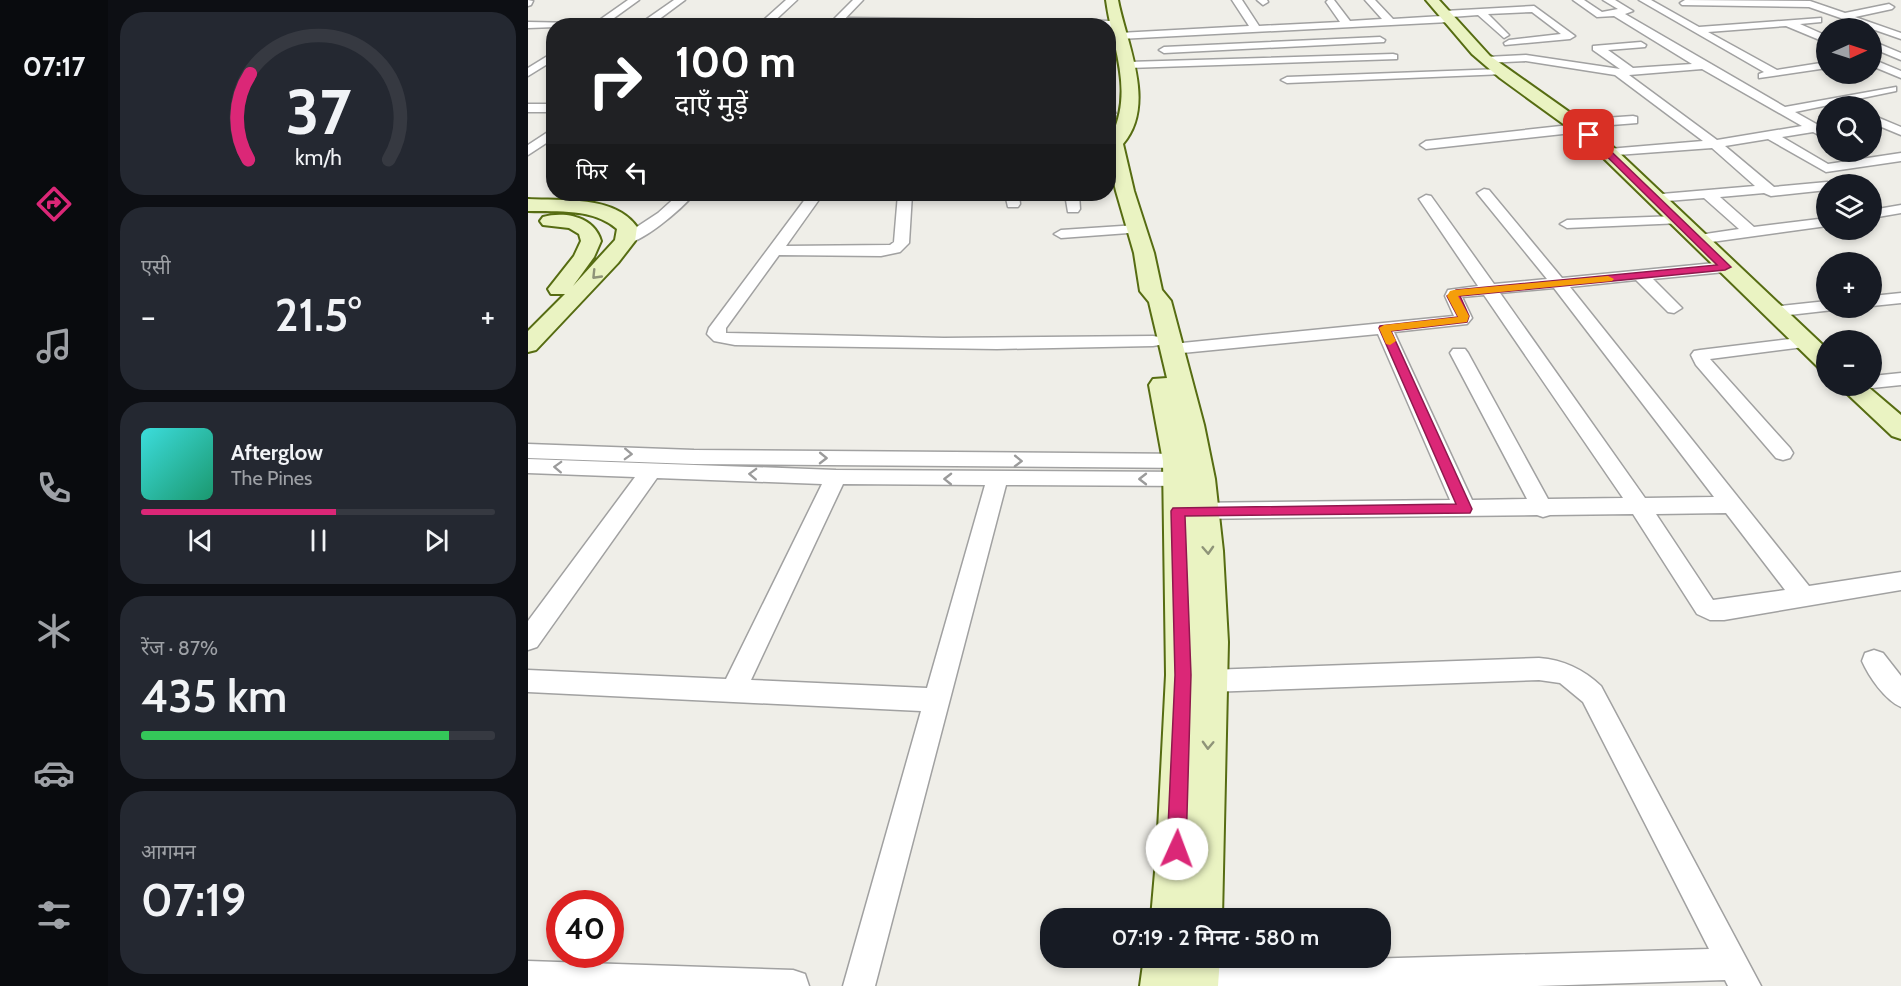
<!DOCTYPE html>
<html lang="hi">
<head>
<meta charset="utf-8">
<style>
  body { margin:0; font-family:Cabin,"Noto Sans Devanagari",sans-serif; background:#242831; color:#f1f3f6; height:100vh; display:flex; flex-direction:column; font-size:22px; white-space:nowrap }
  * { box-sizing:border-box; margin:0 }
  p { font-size:20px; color:#9ea1a6 }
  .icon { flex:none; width:33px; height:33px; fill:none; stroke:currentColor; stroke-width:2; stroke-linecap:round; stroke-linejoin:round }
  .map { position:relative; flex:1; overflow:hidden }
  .drawer { display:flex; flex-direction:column; gap:12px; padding:12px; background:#0d0f14; width:420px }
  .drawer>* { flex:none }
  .hud { position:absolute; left:18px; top:18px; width:570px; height:183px; border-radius:24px; box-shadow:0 3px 9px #0003; background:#202124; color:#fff; overflow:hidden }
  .needle { width:39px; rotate:87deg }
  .buttons { position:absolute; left:1288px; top:18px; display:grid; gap:12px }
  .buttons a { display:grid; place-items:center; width:66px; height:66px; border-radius:50%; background:#171b24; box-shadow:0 3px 9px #0003; font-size:30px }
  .speed { position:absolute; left:18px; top:890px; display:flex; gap:12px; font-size:30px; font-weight:700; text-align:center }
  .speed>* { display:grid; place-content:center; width:78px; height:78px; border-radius:50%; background:#171b24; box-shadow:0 3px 9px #0003; line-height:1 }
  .speed .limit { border:9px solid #d22; background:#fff; color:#111 }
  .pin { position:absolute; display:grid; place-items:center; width:51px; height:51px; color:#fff; margin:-26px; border-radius:12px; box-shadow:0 3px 9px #0006 }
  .me { position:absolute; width:66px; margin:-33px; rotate:2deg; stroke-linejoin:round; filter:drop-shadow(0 0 4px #0008) }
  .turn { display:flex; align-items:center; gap:21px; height:126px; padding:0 30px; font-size:27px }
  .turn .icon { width:78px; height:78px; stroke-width:2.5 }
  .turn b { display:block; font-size:42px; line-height:51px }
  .then { display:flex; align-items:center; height:57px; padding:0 30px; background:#0003; gap:12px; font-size:22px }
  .big { font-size:45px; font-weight:600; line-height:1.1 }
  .drawer .card { flex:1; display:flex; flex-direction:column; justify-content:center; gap:9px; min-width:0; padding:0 21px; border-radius:24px; background:#242831 }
  .drawer .dial { align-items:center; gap:0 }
  .dial svg { height:156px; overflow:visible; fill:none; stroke:#363941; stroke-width:7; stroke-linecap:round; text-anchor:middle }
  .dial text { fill:#f1f3f6; stroke:none }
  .song { display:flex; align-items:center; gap:18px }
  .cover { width:72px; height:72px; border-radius:9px; background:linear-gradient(135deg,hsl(180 70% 55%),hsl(160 70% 35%)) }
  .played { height:6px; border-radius:3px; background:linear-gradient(90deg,#db2777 55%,#363941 55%) }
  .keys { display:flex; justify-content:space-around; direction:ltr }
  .heat { display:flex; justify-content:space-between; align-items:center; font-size:33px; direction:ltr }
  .charge { height:9px; border-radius:4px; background:linear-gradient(90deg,#34c759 87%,#363941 0) }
  .trip { position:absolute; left:512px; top:908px; width:351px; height:60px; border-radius:24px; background:#171b24; box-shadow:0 3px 9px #0003; font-weight:600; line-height:60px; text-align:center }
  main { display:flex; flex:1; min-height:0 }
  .dock { display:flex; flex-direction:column; width:108px; justify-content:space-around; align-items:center; background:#090b0e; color:#9ea1a6 }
  .dock .icon { width:42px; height:42px }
  .dock .selected { color:#db2777 }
  .dock b { font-size:27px; color:#f1f3f6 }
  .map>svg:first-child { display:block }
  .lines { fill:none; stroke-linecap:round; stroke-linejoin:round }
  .street-casing { stroke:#a1a1a1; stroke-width:3 }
  .secondary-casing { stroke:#566c12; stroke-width:4 }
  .street { fill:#fff; fill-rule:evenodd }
  .secondary { fill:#eaf3c2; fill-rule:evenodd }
  .oneway { stroke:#8f9479 }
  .oneway2 { stroke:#9b9b9b }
  .route { fill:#db2777; stroke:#8e194d; stroke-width:1.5 }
  .slow { fill:#f59e0b }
</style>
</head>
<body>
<main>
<nav class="dock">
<b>07:17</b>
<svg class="icon selected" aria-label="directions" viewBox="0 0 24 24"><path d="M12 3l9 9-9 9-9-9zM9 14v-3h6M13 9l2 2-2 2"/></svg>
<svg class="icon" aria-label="music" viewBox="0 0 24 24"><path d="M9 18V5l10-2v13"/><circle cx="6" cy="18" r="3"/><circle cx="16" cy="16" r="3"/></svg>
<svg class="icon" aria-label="phone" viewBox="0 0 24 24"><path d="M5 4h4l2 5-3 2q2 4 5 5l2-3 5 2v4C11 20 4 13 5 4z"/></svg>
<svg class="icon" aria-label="climate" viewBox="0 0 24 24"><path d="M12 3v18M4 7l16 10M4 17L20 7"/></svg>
<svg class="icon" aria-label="car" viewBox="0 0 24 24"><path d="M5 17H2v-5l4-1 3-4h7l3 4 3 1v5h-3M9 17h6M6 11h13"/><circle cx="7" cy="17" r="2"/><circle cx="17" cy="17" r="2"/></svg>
<svg class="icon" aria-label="filters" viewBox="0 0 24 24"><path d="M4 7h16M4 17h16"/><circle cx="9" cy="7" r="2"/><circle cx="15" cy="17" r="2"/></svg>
</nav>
<section class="drawer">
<div class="card dial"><svg viewBox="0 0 100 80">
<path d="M14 69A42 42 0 1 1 86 69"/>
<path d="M14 69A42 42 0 0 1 15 25" stroke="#db2777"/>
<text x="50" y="56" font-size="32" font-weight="700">37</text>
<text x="50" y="72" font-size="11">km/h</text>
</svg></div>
<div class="card"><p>एसी</p>
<div class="heat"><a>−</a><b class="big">21.5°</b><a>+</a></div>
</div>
<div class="card">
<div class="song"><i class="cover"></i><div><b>Afterglow</b><p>The Pines</p></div></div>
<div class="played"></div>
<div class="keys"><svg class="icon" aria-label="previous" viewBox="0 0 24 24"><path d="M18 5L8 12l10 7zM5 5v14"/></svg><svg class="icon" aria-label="pause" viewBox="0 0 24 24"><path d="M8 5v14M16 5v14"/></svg><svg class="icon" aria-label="next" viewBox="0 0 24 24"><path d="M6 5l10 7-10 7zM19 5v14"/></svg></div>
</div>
<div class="card"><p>रेंज · 87%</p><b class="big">435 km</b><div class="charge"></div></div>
<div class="card"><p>आगमन</p><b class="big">07:19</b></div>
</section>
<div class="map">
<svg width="1373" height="986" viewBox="0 0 1373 986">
  <rect width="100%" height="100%" fill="#efeee8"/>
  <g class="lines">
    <defs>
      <path id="street" d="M0,0l5,1 -2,4 -3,1z
        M100,0h11l-36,26h-12z
        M146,0h11l-31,23 17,3h-60l5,-3h25z
        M258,0h11l-28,26h-12z
        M325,0h10l-25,26h-11z
        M704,0h10l17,26 81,-4 -14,-20 2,-2h6l16,21 32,-2 -17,-19h10l18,19 49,-3 -3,-2 5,-3 90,-5 41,30 -5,3 -65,6 -1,-2 5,-3 52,-6 -29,-22 -44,2 21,21 -5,3 -26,-23 -27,2 3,2 -5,3 -330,17 -5,-3 5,-3 130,-7z
        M729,0h10l1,2 -5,3z
        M1045,0h11l18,12 16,-3 -15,-9h12l18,11 -8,3 160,93 111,-20v4l-101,21 32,18v9l-14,-7 -31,5 46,27 73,-11v8l-75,11 -58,-33 -43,7 49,41 53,-5 6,2h-6v6l-56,6 -7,-3 -44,4 34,30 73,-9v8l-130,18 -5,-2 -3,-3 3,-3 47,-7 -35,-31 -49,4 -5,-1 -2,-3 2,-3 105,-9 -43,-38 -109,8 -1,-3 1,-3 5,-1 95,-8 -88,-66 -89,-14 -40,2 -5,-3 5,-3 40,-2 94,14 -27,-19v-4l48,-4 5,3 -1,2 -37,3 25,18 59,-4 -78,-48 -17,1zM1174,69l100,57 -85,14 -88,-65z
        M1111,0h12l48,27 122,-9v4l-21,2 27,12v7l-41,-17 -78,6 69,38 50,-8v6l-68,10v-4l5,-2z
        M1157,0l125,1 35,12 44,-9 5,3 -2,2 -37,8 46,16v6l-92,-32 -127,-2 -2,-2z
        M322,18l265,3 5,3 -5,3 -268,-4v-4z
        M0,22l51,1 5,3 -56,2z
        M852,37l5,3 -1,2 -220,11 -5,-3 5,-3z
        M1344,41l29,12v7l-29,-12z
        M26,52v8l-26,16v-8z
        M865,54l4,1v4l-269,9 -5,-3 5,-3z
        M1344,59l29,12v7l-29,-12z
        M973,69l6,3 -2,2 -218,9 -6,-3 6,-3z
        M0,104h26v8h-26z
        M580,111l7,1 2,3 -9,4z
        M1344,115l29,12v8l-29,-12z
        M1105,116l4,1v6l-51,4 -1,4 -4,1 -155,17 -6,-4 6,-4 144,-16 1,-4 4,-1z
        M26,128v10l-26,17v-10z
        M956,189l5,1 73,88 163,-16 6,2 2,3 -2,3 -6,2 -72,7 29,29 -8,5 -6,-1 -32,-32 -66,7 239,299 92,-14v18l-177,30h-14l-13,-6 -64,-100 -83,1 -7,2 -6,-2 -347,4 -8,-2 -3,-6 3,-6 8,-2 260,-3 -72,-166 -206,20 -6,-1 -3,-4 3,-4 6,-1 282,-28 -9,-20 3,-6 30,-4 -59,-87 7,-4 5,1 63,88 53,-5 -70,-86zM1026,288l160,209 -69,1 -145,-205zM956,295l139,203 -75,1 -80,-146 -3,-4h-12l-3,4 77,146 -55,1 -78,-168 73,-8 5,-6 -10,-21zM1198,513l59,77 -72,10 -57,-86z
        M151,194h15c-11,14 -57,54 -74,50l-3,-3 3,-3 38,-25z
        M281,194h14l-37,52 104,-1 4,-3 4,-48h14l-3,49 -9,9 -19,4 -102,-1 -53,73v5l218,5 209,-2 6,1 3,4 -3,4 -6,1 -156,3 -262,-4 -21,-4 -7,-7 2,-6z
        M477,194h14l1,10 -2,3h-10z
        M537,194h14l1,15 -2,3h-10z
        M1373,205v8l-29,5v-8z
        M1149,216l7,4 -2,3 -115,5 -7,-4 7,-4z
        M609,225l5,1 2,3 -2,3 -81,6 -7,-4 7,-4z
        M1373,293v10l-29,3v-10z
        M1299,301v7h7l-1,2 -61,7 -8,-5 8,-5z
        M1278,337l6,1 3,4 -3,4 -102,13 80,89 3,5 -3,5 -7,2 -7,-2 -80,-93 -5,-10 3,-4 6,-1z
        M1373,373v12l-29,3 -7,-2h7v-10z
        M0,444l166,6 496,4 7,2 3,5 -3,5 -7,2 -496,-4 -166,-6z
        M0,459l308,11 356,2 7,2 3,5 -3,5 -7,2 -186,-1 -131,501h-32l78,-275 -393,-19v-22l198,9 96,-195 -165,-6 -120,169 -9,3v-29l107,-144 -107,-4zM315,484l142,1 -58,203 -176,-8z
        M1346,650l9,3 18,23v31c-16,-7 -32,-30 -39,-46l3,-8z
        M1011,658c25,2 44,11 62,28l160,300h-33l-3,-6 -188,6h-354l-2,-6 5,-11 11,-5 512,-15 -126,-247 -23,-19 -21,-3 -330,12 -9,-3 -4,-8 4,-8 9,-3z
        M0,961l265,9 12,4 4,12h-281z"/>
      <path id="secondary" d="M578,0h12c8,43 39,104 5,144l11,47 20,62 8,37 9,11 33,124 11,54 8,72 5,91 -6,276h-71l6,-69 9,-174 -3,-214 -14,-76 4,-6 14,-1 -18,-76 -9,-11 -6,-38 -18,-62 -8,-33v-24l4,1c22,-46 0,-89 -6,-135z
        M898,0h13l51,56 106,75 231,218v21l-9,-3 -234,-228 -84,-61 -28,-24z
        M0,199c34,2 87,-4 109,28l-2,14 -17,22 -82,87 -8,2v-21l37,-37h-14l-3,-5 26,-33 7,-15 -2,-7 -10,-6 -26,-3 -3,-4 3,-4c23,-6 51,0 58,24l-7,16 -21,29 42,-46 2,-11c-24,-21 -59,-17 -89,-18z
        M1311,386h28l34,29v24l-9,-3z
        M616,957h76l-2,29h-78z"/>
    </defs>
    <use href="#street" class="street-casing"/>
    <use href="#secondary" class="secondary-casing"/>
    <use href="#street" class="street"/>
    <use href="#secondary" class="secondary"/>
  </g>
  <defs><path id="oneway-chevron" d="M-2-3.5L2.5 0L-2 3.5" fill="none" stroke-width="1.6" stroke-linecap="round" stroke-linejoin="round" transform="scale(1.5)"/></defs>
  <g class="oneway">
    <use href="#oneway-chevron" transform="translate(68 275) rotate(134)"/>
    <use href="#oneway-chevron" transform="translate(680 550) rotate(87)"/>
    <use href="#oneway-chevron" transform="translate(680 745) rotate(92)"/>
  </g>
  <g class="oneway2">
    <use href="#oneway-chevron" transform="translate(100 454) rotate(2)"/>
    <use href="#oneway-chevron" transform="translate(295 458) rotate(1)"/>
    <use href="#oneway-chevron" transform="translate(490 461) rotate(1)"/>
    <use href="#oneway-chevron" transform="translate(30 467) rotate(-178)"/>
    <use href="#oneway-chevron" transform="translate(225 474) rotate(-178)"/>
    <use href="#oneway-chevron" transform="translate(420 479) rotate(-179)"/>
    <use href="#oneway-chevron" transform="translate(615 479) rotate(180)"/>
  </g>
  <path class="route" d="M1058,133h6l139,134 -6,3 -265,26 9,20 -2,6 -76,9 81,178 -2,4 -285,3 6,159 -5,174 -2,7 -7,3 -7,-3 -3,-7 8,-174 -4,-164 2,-3 283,-4 -77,-176 1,-2 78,-9 -11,-21 9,-6 261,-25 -131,-129z"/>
  <path class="slow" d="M1080,276l6,3 -2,2 -154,15 11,20 -2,6 -76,9 5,10 -6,4 -4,-1 -7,-16 5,-3 74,-8 -11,-21 3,-5 4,-1z"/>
</svg>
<div class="buttons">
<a><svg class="needle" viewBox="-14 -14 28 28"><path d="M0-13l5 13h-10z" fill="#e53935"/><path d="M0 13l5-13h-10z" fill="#9ea1a6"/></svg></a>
<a><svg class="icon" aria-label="search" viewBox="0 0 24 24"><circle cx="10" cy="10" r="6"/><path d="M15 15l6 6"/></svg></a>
<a><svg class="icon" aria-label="layers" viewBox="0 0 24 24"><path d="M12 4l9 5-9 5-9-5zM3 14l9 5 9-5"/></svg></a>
<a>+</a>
<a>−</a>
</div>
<div class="speed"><div class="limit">40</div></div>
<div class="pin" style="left:1061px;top:135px;background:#d93025"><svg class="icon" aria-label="arrive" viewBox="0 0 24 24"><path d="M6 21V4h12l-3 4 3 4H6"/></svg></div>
<svg class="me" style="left:649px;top:849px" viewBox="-20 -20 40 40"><circle r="19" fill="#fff"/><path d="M0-13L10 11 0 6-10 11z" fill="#db2777"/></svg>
<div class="trip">07:19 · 2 मिनट · 580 m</div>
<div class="hud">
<div class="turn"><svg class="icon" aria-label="right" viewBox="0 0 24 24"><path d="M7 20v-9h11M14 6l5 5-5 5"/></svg><div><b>100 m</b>दाएँ मुड़ें</div></div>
<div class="then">फिर<svg class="icon" aria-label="left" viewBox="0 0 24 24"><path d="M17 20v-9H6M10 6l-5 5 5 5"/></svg></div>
</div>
</div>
</main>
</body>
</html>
